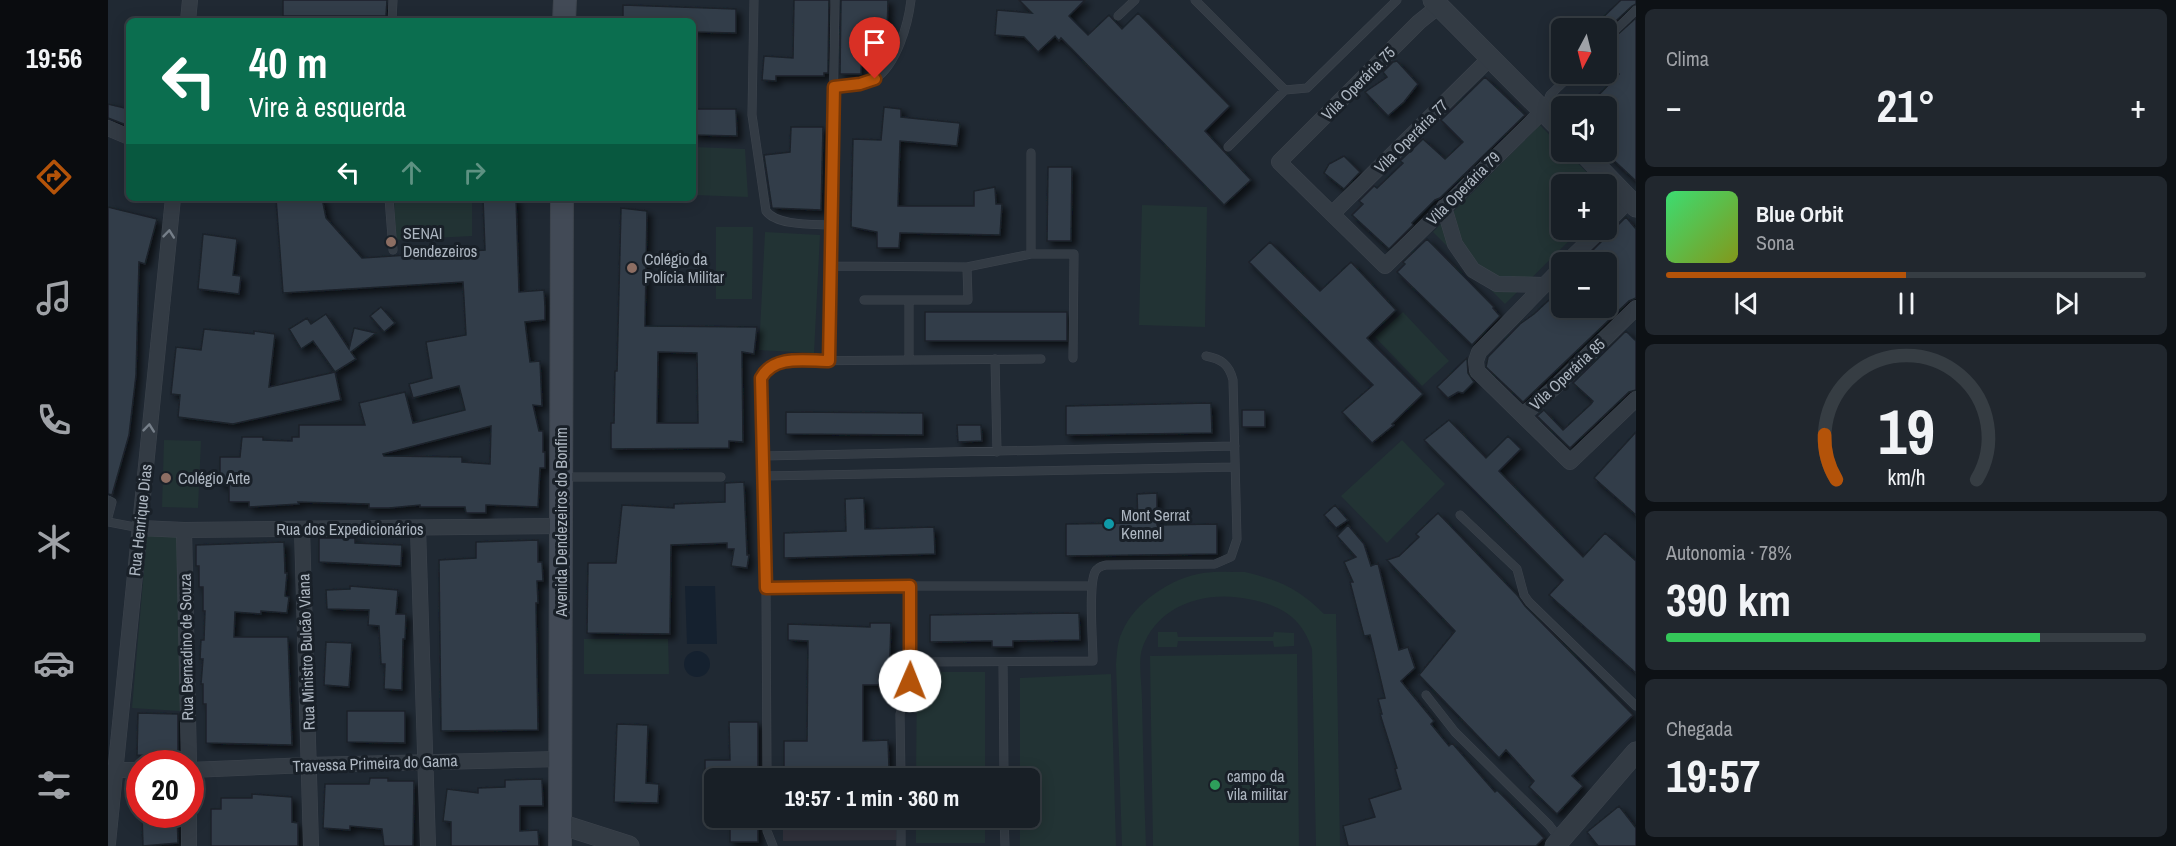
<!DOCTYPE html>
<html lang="pt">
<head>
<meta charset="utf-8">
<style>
  body { margin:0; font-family:"Archivo Narrow",sans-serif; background:#21272e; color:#f1f3f6; height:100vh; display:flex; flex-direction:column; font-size:22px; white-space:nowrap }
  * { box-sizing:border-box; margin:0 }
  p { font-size:20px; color:#9fa2a7 }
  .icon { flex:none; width:33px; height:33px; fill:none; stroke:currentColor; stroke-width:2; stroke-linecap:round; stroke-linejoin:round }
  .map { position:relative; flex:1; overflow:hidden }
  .details { display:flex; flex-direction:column; gap:9px; padding:9px; background:#0d1115; width:540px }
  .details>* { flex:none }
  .top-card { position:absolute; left:18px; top:18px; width:570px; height:183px; border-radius:9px; box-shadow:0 3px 15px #0003,0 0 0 2px #363d43; background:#0b6e4f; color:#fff; overflow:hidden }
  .needle { width:39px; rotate:187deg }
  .tools { position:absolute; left:1443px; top:18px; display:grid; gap:12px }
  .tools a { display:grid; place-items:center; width:66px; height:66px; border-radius:9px; background:#181f26; box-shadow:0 3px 15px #0003,0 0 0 2px #363d43; font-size:30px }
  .speed { position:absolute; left:18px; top:750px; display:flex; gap:12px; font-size:30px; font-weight:700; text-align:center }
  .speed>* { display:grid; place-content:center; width:78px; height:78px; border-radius:50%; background:#181f26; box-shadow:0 3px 15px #0003,0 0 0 2px #363d43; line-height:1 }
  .speed .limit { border:9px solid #d22; background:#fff; color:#111 }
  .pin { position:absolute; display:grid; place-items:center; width:51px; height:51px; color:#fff; margin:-62px -26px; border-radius:50% 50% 50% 0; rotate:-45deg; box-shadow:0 0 6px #0007 }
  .pin .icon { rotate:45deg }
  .me { position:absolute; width:66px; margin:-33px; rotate:1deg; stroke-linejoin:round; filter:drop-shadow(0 0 4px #0008) }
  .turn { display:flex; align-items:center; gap:21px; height:126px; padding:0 24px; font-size:27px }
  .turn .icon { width:78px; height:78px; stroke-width:2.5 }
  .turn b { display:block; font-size:42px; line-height:51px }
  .lanes { display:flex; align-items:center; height:57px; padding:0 24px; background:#0003; justify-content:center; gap:30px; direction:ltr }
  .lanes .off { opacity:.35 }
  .big { font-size:45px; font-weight:700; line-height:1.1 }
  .details .widget { flex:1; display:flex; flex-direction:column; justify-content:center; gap:9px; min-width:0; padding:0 21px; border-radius:9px; background:#21272e }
  .details .dial { align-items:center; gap:0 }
  .dial svg { height:156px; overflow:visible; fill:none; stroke:#363d43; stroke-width:7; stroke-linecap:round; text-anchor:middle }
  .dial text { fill:#f1f3f6; stroke:none }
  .song { display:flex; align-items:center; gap:18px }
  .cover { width:72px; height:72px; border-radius:9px; background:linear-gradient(135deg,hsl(140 70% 55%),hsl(70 70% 35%)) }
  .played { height:6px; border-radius:3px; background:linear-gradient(90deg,#b45309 50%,#363d43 50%) }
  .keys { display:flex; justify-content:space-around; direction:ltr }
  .heat { display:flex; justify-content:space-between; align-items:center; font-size:33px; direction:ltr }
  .charge { height:9px; border-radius:4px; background:linear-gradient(90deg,#34c759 78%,#363d43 0) }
  .trip { position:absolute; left:596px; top:768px; width:336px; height:60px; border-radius:9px; background:#181f26; box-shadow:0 3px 15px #0003,0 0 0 2px #363d43; font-weight:700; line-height:60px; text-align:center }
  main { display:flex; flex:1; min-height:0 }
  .tab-bar { display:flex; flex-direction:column; width:108px; justify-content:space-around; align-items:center; background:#0a0c0f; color:#9fa2a7 }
  .tab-bar .icon { width:42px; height:42px }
  .tab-bar .active { color:#b45309 }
  .tab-bar b { font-size:27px; color:#f1f3f6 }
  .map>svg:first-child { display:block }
  .medical { fill:#30313b }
  .green { fill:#223334 }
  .water { fill:#15212f }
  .building { fill:#333d49; stroke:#1b222a; stroke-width:1.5; fill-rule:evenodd; filter:url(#shadow) }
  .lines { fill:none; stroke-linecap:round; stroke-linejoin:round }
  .service-casing { stroke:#3d444d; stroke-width:9 }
  .minor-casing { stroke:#3d444d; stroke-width:16 }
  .tertiary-casing { stroke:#3d444d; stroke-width:21 }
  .secondary-casing { stroke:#3d444d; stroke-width:24 }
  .service { stroke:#333b44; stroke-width:8 }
  .minor { stroke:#333b44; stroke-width:15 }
  .tertiary { stroke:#333b44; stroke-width:20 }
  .secondary { stroke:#424a56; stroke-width:22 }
  .oneway { stroke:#767f89 }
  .route-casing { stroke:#753606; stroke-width:15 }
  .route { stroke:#b45309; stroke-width:10 }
  .education-dot { fill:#8d6e63; stroke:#192028; stroke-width:2 }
  .culture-dot { fill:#0f9aa8; stroke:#192028; stroke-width:2 }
  .leisure-dot { fill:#2e9e5b; stroke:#192028; stroke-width:2 }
  .labels { text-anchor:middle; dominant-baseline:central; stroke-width:6; stroke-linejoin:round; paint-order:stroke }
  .street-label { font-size:16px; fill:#adb6c1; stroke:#192028 }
  .poi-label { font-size:16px; fill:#adb6c1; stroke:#192028; text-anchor:start }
</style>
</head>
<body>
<main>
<nav class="tab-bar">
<b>19:56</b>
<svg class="icon active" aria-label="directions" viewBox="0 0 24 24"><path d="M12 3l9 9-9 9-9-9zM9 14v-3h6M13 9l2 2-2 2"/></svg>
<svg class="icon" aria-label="music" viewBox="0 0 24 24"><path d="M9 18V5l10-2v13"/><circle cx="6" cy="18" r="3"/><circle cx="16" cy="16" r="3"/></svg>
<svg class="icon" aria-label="phone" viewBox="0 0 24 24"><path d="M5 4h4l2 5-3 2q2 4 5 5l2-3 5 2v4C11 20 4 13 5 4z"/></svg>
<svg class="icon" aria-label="climate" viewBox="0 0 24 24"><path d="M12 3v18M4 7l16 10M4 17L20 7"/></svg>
<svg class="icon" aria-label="car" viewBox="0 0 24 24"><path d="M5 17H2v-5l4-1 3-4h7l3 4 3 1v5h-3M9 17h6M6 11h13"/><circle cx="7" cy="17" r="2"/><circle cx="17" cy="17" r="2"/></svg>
<svg class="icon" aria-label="filters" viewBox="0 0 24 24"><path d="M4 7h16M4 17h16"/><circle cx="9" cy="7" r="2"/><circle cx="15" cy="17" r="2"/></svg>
</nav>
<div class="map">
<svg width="1528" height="846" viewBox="0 0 1528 846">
  <defs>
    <filter id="shadow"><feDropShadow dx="4.5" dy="4.5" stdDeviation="3" flood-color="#0009"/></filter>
  </defs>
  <rect width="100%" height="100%" fill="#202933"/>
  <path class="medical" d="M675,818h113v22l-113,1z"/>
  <path class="green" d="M1432,125l21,22 1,5h4l33,32h-37v46h18l-75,74 -72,-72z
    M585,147l52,2 3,48 -55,-2z
    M286,198h78v38l-76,4z
    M1034,205l65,2 -2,120 -66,-2z
    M608,227h37l-1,72h-36z
    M657,232l55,3 -6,118 -55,-3z
    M1295,312l46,49 -27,25 -47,-49z
    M56,440l37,1 -3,67 -36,-1z
    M1294,440l43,44 -58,59 -46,-47z
    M39,536h32l1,175 -48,-3z
    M1137,572c34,8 54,17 79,42h12l4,232h-24l-4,-197c-11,-33 -32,-44 -64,-50 -43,-9 -91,6 -106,50 -4,12 0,36 0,50 1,49 2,98 4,147h-24l-6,-182c1,-10 1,-22 6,-32 13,-30 49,-54 81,-59 14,-2 28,-1 42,-1z
    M1050,632h19l1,5h95l1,-5 20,1v13l-20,1 -1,-6h-95l-1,6h-19z
    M476,639h84l1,35h-85z
    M1189,654l2,192h-146l-3,-190z
    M809,672h68v106h-69z
    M1003,674l5,172h-96v-28h9v-40h-9v-100z
    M808,818h69v25h-69z"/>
  <path class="water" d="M577,586h30l2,58h-30z
    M576 664a13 13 0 1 1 26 0a13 13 0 1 1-26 0Z"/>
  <path class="building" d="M175,0h104l-1,16h-103z
    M686,0h35l-1,73h-4v3h-48v5l-14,-1 2,-24 29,2z
    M733,0h47l-1,34 -25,-1 -1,41h-21z
    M911,0h66l-16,16 19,19 21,-20 13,14 16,-16 92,93 -25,25 46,49 -27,25 -163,-167 -2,3 -4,-5 -17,16 -14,-15 -29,-2 2,-25 35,3z
    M1513,0h15v4l-4,2 -26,24v-2h-14z
    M515,5l113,4v24l-43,-1v-11h-70z
    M1528,18v163l-30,-28v-47h-18l31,-32 -13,-13v-16z
    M1289,61l21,23 -14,18 -16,14 -23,-24 22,-15 -4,-5 10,-10z
    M1377,77l40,38 -85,83 -5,2 -23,23 1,2 -24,24 -37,-34 11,-11 -4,-3 15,-15 3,2 26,-25 -3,-2 23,-22 22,20 18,-17 -22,-22z
    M0,104l21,5v17l-21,-8z
    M776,107l17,2v8l59,6 -3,23 -57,-5 -2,65h76v-15l21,-4 1,17h6l-2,31 -100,-2 -1,15h-22v-16l-26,-5 2,-88 28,1z
    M585,109h43l1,27 -44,-1z
    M683,127h32l-2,83 -49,-2 -8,-53 26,-3z
    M1236,156l16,16 -16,17 -20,-16 5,-9z
    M940,167h24l-1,74h-24z
    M168,198h46l4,20 36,40 123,-8 -2,-52h33l3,94 25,-2 1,17v13l-20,2 5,40 10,-1 2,45 -9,-1 6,26h4v21h2v16h-5l-2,39 -52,-2v8h-20l-1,-6h-45v-2l-31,3h-20v-4l-71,-2 1,2 -50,3v-5h-20v-18h-9v-27h20l2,-20h21v3l29,1v-4h7v-12h66l-6,-22 46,-11 8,31 52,-13 -6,-24 -46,12 -4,-14 23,-6 -6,-36 40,-7 -3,-53 -180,11zM383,426l-1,38 -28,-2v-5l-78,-1 -1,-2z
    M0,207l49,12 -12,45 -6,-2 -3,113 -7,60 -17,60 -4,-1z
    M513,208l26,3 -2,115 112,1 -3,27 -12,-2 1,90 -14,-1v7l-118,1v-26h3l1,-52h2zM550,352l39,1 1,70h-41z
    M1518,217l10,12v69l-7,3 -106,101 -37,-35 2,-10 32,-33 14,-10 28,-26v20h44v-46h-14l-6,-5z
    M95,234l34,5 -4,36 8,1 -2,18 -41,-5z
    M1319,239l67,68 -1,1 7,8 -28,29 -75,-73 8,-8 -2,-2z
    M1162,242l50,49 31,-29 45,48 -29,28 56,56 -31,30 2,1 -22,18 -30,-31 31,-27 -124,-123z
    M273,307l14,16 -11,9 -14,-16z
    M817,312h142v29h-142z
    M218,314l23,35 5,-21 22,5 -25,19 5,7 -21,13 -22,-31 -12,8 -12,-20 18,-11 4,6z
    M96,329l50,5v-3l21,3 -6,53 66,-15 6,28 -108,24 -55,-7 2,-22 -9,-1 5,-47 25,3z
    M1518,331l10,10v49l-7,2 -59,56 -33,-32 7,-6 19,20 28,-26 2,-3 -20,-18z
    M1359,358l1,15 6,9 -11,11 -5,-1 -10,6 -11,-11z
    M1103,403l1,30 -146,2v-29z
    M1134,410h23v17h-23z
    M678,412l137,1v22l-137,-1z
    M1341,420l37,38 22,-22 13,13 -22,22 84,86 22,-24 31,28v112l-87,-78 14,-15 -139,-140z
    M849,425h24l1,16 -24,1z
    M1528,432v83l-42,-37z
    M636,482l3,73h2l-2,13 -16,-2 3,-17h-7v-6l-56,2 -1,89 -83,-1 1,-70h28l6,-58 52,3v-4l51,-2v-19z
    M1049,493v32l60,-1v30l-151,2v-32l72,-1 -1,-29z
    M756,498l1,31 69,-2 1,27 -151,4v-25l62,-2 -1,-32z
    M1227,505l13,15 -12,8 -12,-13z
    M1330,513l80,83 7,10 108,109 -61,61 11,10 -26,28 -28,-27 5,-6 -28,-31 -7,8 -80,-83 36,-44 -68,-71 12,-4 20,-19 -3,-3z
    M1240,525l16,19 7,22 7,-3 21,87 9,-3 7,21 -14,13 33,40 -3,3 18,22 3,-3 43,49 2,-2 47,48 -8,8h-188l-5,-20 32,-9 -6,-18 32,-10 -6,-20 2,-1 -17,-54h2l-4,-15 7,-1 -15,-63 -6,1 -14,-54h3l-9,-20 12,-5 -19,-21z
    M211,538h36v5l47,2 -1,21 -82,-4z
    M430,540v22h4l1,19h-6l1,22h-2l2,127 -97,1 -2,-171 37,-2v-16z
    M176,542l1,31h2l-2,23 4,1 -2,16 -26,-2v3l-26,-2 -1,25h54l4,108 -86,-2v-39h-3v-20h-2l2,-25h-3l1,-19h3l1,-29h-2v-24h-4v-21h-3v-21z
    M242,586l48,4 -2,24h10l-1,25h-2l-1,51 -18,-1 1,-25h-4l-2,-38 -11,-1 1,-15 -42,-1 -1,-19 24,-1z
    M971,613l1,27 -67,1v6h-21v-6l-62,1v-27z
    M762,623h21l-2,62h-26v56l25,-1 1,28 -105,2v-29h23l1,-100 -20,-1v-16l82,3z
    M218,642l26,1 -3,44 -25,-2z
    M239,711h58v32l-58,-1z
    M30,713l40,1v42l-41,-1z
    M621,722h29v56l-53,-1v-17h25z
    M509,724l31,1 -2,58 13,1 -1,19 -44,-1z
    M262,778h18v3h26l-1,65h-29l-2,-17 -32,-3v4l-27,-2 2,-44h44z
    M434,779l1,27h-23v25l18,-1 1,16h-88v-24l-8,-1 4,-32 31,4v-5l27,-1v-7z
    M144,794l40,3v25l6,1v23h-87v-37h10v-11h31z
    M1511,806l17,22v18h-38l-11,-14z
    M34,814h35l1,29 -35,3z
    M622,818h28v24h-28z"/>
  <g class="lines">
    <defs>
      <path id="service" d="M646,0l-2,115 14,96c11,15 48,13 65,14
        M1087,0l90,90
        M1010,16l17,-16
        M284,21l1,-21
        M1498,39l30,-29
        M726,87c13,-2 30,-1 41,-8 22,-15 33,-54 36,-79
        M1436,110l6,-15 22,-21
        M1120,147l57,-57 22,-2 90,-88
        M923,153v101
        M281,198l4,52
        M723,266l136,1 64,-13h43l-1,104
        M756,300h45
        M887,359l2,93
        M801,360v-60h59l-1,-33
        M721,361l6,-361
        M655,456l472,-10
        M655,476l472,-9
        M456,477h157
        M0,500l4,2 -4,15
        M1352,515l57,54 7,26 5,7 107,104
        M0,522l32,6
        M658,588l144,-2
        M802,662l183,-1c0,-19 -5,-74 2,-89 2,-5 7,-6 11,-7l109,-1 16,-7 6,-18 -4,-159c-4,-16 -12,-21 -27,-24
        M895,662l1,116
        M1318,695l29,37 94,93 10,13
        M659,778l-1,-190 -6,-200c2,-17 9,-22 25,-27l256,-2
        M793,778l-1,-64 10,-33v-95h182
        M659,818v13l6,15
        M793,818v28
        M896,818l1,28"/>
      <path id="minor" d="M1331,6l-20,16 -140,140 106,104 158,-155
        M80,21l2,-21
        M0,128l21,9
        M1336,207l11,37 18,26 24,14 47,1
        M1224,214l158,-156
        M1498,223l23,-23
        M1459,262l33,-32
        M1454,267l-83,85 -3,9 1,10 93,91 66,-63
        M1415,415l32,-28 81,-79
        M32,528l44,2 377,-4
        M310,528l10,318
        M194,529l9,317
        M76,530l5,234
        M82,770l119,-5 251,-6
        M0,773l8,-3h24
        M0,843l65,-645
        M81,846v-32"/>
      <path id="tertiary" d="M1325,0l129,130
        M1475,152l53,55
        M452,824l69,22
        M1447,846l81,-94"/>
      <path id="secondary" d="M456,21l1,-21
        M452,846l2,-648"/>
    </defs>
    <use href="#service" class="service-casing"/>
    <use href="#minor" class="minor-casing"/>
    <use href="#tertiary" class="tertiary-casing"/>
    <use href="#secondary" class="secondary-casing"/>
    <use href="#service" class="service"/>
    <use href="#minor" class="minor"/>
    <use href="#tertiary" class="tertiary"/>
    <use href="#secondary" class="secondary"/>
  </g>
  <defs><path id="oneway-chevron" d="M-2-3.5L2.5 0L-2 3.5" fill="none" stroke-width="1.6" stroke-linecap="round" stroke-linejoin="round" transform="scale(1.5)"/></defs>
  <g class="oneway">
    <use href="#oneway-chevron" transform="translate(61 234) rotate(-84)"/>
    <use href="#oneway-chevron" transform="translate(41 428) rotate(-84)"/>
  </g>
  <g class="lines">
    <defs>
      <path id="route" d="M767,79l-15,5 -26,3 -5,274c-23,0 -55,-7 -68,17l5,210 144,-2v95"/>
    </defs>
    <use href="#route" class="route-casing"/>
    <use href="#route" class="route"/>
  </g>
  <g class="education-dot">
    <circle cx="283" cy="242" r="6"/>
    <circle cx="524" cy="268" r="6"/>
    <circle cx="58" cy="478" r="6"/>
  </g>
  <circle class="culture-dot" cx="1001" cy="524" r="6"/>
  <circle class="leisure-dot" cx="1107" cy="785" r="6"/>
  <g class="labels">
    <g class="street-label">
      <text transform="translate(1250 83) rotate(-45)">Vila Operária 75</text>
      <text transform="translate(1303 136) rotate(-45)">Vila Operária 77</text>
      <text transform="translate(1355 188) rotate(-45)">Vila Operária 79</text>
      <text transform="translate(1459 374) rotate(-43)">Vila Operária 85</text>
      <text transform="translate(32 520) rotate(-84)">Rua Henrique Dias</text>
      <text transform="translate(453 522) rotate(-90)">Avenida Dendezeiros do Bonfim</text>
      <text x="242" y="529">Rua dos Expedicionários</text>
      <text transform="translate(78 647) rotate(-91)">Rua Bernadino de Souza</text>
      <text transform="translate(198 652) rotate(-92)">Rua Ministro Bulcão Viana</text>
      <text transform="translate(267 763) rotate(-2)">Travessa Primeira do Gama</text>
    </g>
    <g class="poi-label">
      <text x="295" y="233">SENAI<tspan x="295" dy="18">Dendezeiros</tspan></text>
      <text x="536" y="259">Colégio da<tspan x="536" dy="18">Polícia Militar</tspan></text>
      <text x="70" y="478">Colégio Arte</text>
      <text x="1013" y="515">Mont Serrat<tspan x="1013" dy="18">Kennel</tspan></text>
      <text x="1119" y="776">campo da<tspan x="1119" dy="18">vila militar</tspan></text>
    </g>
  </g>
</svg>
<div class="tools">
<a><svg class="needle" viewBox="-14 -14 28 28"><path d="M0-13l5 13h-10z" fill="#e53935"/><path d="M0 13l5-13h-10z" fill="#9fa2a7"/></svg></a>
<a><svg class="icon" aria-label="sound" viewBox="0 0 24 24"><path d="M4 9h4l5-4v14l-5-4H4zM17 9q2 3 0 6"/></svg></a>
<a>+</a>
<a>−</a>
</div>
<div class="speed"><div class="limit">20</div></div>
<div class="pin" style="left:767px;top:79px;background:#d93025"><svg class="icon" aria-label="arrive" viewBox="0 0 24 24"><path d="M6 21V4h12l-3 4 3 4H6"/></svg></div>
<svg class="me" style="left:802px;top:681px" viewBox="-20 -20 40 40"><circle r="19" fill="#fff"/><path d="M0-13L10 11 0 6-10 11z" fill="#b45309"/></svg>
<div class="trip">19:57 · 1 min · 360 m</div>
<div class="top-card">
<div class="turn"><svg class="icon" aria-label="left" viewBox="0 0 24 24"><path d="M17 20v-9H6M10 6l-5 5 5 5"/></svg><div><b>40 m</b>Vire à esquerda</div></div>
<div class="lanes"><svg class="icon" aria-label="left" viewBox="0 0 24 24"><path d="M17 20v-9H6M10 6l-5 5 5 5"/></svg><svg class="icon off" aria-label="ahead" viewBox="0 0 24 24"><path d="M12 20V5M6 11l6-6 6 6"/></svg><svg class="icon off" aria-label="right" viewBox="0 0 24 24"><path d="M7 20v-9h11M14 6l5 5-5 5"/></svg></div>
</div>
</div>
<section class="details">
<div class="widget"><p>Clima</p>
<div class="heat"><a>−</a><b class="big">21°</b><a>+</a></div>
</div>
<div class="widget">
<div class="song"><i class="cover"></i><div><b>Blue Orbit</b><p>Sona</p></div></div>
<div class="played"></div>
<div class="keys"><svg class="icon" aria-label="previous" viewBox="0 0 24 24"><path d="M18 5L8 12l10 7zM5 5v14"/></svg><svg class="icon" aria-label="pause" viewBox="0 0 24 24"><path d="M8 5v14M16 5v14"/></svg><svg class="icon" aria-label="next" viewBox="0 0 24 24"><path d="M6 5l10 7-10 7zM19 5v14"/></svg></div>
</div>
<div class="widget dial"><svg viewBox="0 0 100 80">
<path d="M14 69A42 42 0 1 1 86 69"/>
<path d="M14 69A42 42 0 0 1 8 46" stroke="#b45309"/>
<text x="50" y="56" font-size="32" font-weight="700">19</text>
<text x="50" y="72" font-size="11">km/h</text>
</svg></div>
<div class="widget"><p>Autonomia · 78%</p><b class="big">390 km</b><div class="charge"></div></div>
<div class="widget"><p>Chegada</p><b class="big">19:57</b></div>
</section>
</main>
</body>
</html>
